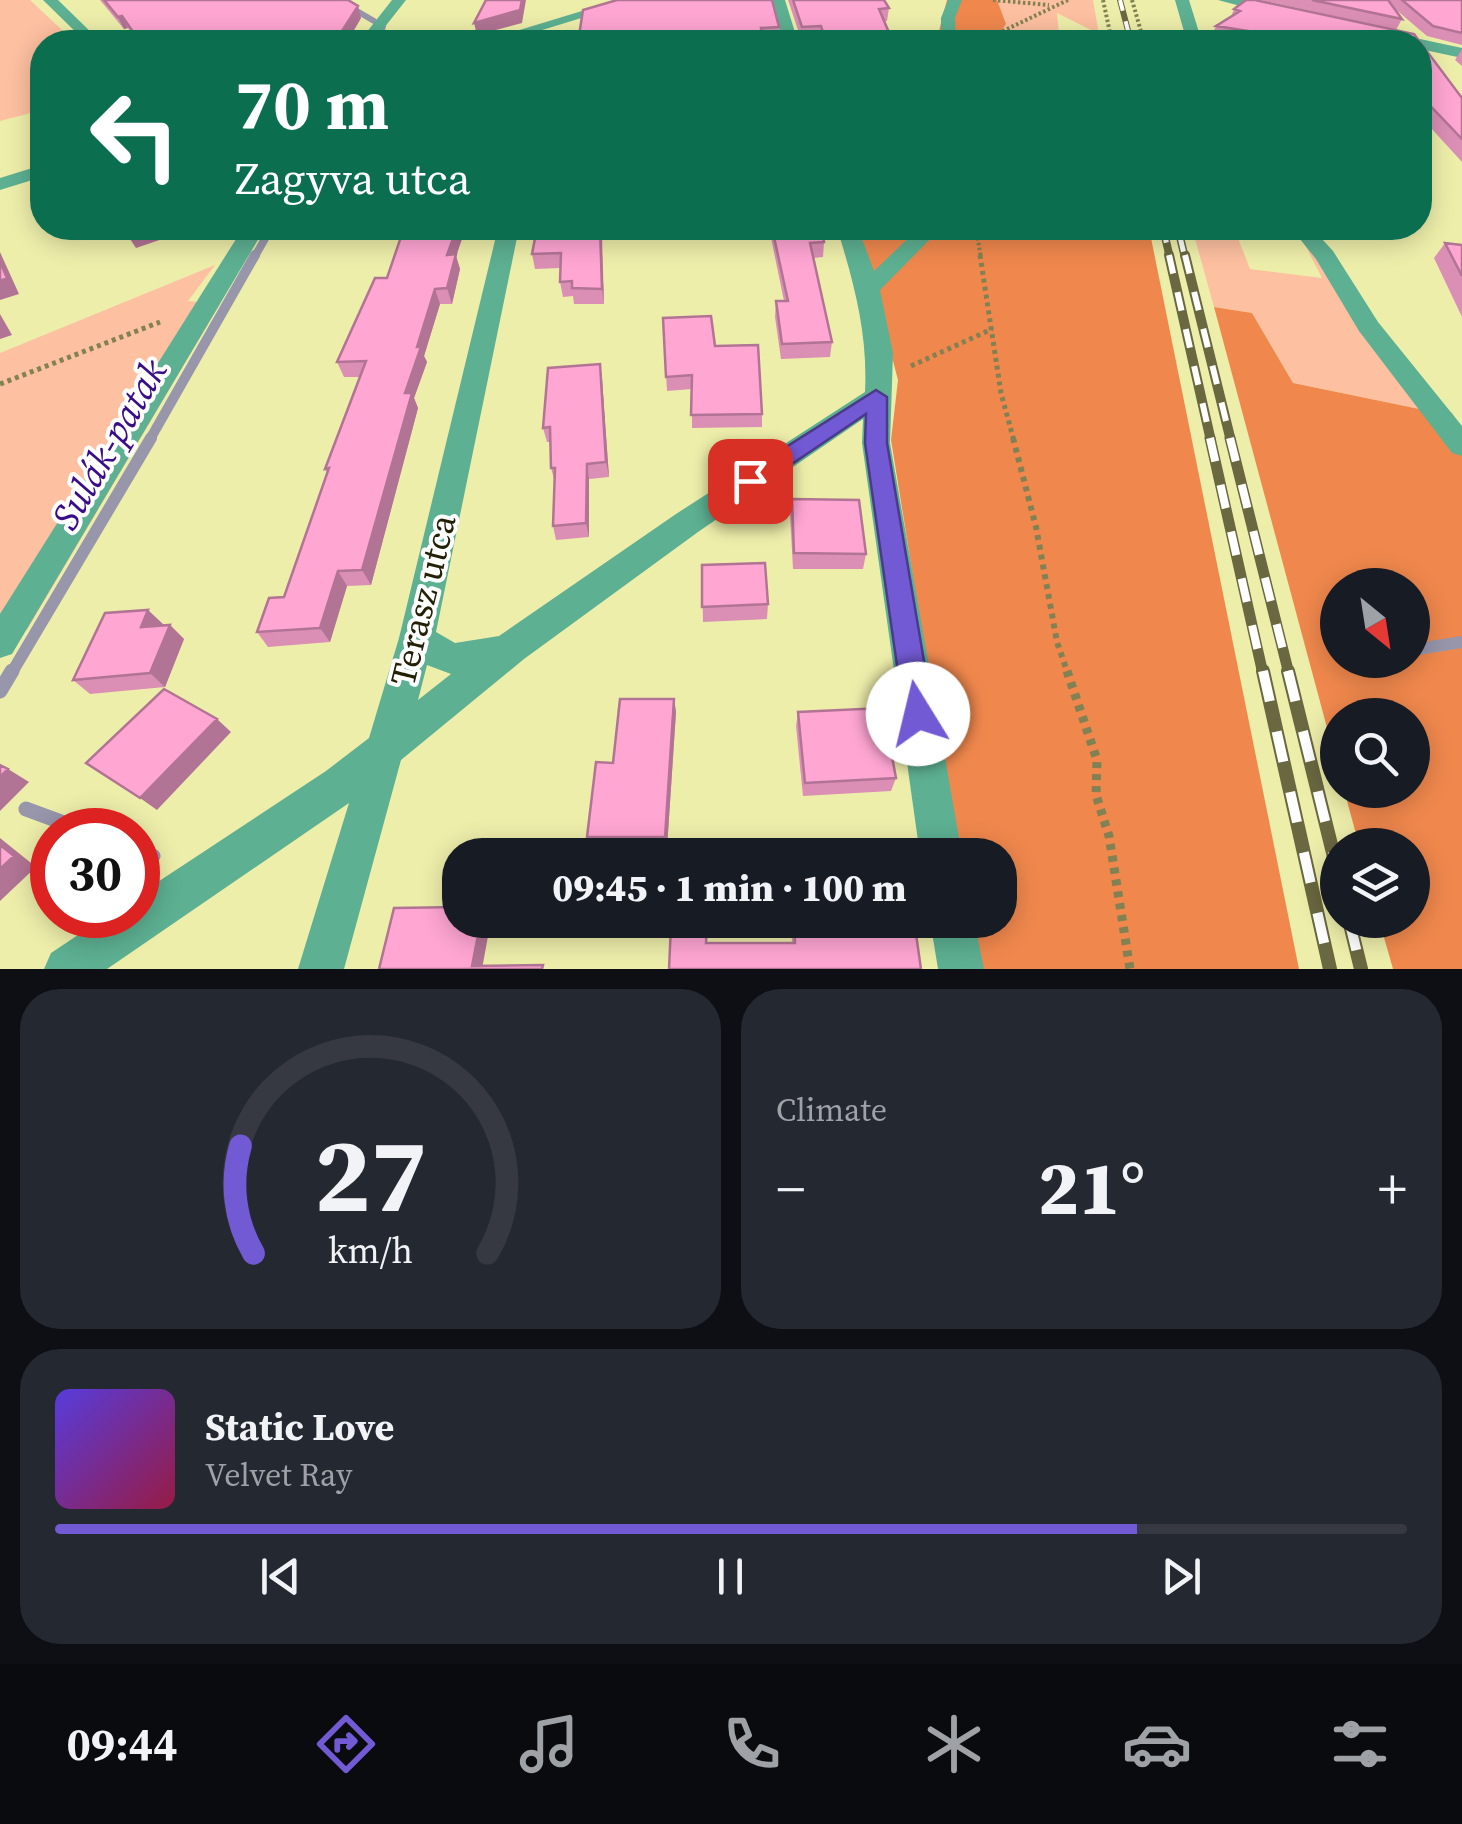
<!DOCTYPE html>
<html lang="en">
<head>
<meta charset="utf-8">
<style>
  body { margin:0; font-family:"Source Serif 4",serif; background:#242831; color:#f1f3f6; height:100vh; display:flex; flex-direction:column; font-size:38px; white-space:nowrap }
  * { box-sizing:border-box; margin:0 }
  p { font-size:32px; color:#9ea1a6 }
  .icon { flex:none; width:55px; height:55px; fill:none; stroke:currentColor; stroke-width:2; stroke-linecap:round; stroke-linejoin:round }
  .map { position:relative; height:969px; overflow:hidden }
  .drawer { display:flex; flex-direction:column; gap:20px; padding:20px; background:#0d0f14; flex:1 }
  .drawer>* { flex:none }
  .hud { position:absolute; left:30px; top:30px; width:1402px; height:210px; border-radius:40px; box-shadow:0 5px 25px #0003; background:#0b6e4f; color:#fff; overflow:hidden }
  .needle { width:65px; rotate:150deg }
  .buttons { position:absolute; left:1320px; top:568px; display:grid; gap:20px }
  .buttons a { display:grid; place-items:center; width:110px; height:110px; border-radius:50%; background:#171b24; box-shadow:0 5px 25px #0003; font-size:50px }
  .speed { position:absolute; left:30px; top:808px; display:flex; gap:20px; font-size:50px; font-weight:700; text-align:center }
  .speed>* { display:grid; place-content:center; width:130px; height:130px; border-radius:50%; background:#171b24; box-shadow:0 5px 25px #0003; line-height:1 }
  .speed .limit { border:15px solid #d22; background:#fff; color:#111 }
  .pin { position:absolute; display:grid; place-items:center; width:85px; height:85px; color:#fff; margin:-42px; border-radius:20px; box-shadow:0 5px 15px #0006 }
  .me { position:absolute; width:110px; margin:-55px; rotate:351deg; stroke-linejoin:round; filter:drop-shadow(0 0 8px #0008) }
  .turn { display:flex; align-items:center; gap:35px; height:210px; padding:0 40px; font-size:45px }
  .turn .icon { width:130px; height:130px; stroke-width:2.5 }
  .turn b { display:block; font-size:70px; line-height:85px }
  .big { font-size:75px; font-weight:800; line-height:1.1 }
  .drawer .card { flex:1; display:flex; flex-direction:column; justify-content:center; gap:15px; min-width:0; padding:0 35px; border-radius:40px; background:#242831 }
  .drawer .dial { align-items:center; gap:0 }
  .dial svg { height:260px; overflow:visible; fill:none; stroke:#363941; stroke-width:7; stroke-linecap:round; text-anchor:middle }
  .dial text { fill:#f1f3f6; stroke:none }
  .song { display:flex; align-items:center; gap:30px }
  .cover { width:120px; height:120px; border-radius:15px; background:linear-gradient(135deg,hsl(250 70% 55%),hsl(340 70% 35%)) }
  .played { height:10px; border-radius:5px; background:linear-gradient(90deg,#735ad5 80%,#363941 80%) }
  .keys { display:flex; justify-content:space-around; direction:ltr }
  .heat { display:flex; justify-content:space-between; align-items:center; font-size:55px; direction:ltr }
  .drawer .tiles { flex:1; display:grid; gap:20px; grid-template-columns:1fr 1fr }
  .card:last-child { grid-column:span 2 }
  .trip { position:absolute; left:442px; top:838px; width:575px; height:100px; border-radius:40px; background:#171b24; box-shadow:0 5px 25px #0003; font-weight:800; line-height:100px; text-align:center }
  .tabs { display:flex; height:160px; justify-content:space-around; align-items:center; background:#090b0e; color:#9ea1a6 }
  .tabs .icon { width:70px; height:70px }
  .tabs .selected { color:#735ad5 }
  .tabs b { font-size:45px; color:#f1f3f6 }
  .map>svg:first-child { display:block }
  .green { fill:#fdc0a1 }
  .forest { fill:#f0884d; fill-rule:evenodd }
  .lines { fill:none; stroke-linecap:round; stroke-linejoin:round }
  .stream-far4 { stroke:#9896ab; stroke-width:6 }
  .stream-far3 { stroke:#9896ab; stroke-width:8 }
  .stream-far2 { stroke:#9896ab; stroke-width:10 }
  .stream-far1 { stroke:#9896ab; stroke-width:12 }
  .stream { stroke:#9896ab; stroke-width:15 }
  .path-far3 { stroke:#828154; stroke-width:4; stroke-dasharray:2.5 2.5; stroke-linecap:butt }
  .path-far2 { stroke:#828154; stroke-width:5; stroke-dasharray:4 4; stroke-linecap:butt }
  .path-far1 { stroke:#828154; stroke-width:6; stroke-dasharray:5 5; stroke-linecap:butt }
  .path { stroke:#828154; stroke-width:9; stroke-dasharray:6 6; stroke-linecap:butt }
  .street { fill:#5db092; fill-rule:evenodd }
  .rail-far4-casing { stroke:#696840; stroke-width:6 }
  .rail-far3-casing { stroke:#696840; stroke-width:8 }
  .rail-far2-casing { stroke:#696840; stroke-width:10 }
  .rail-far1-casing { stroke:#696840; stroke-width:11 }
  .rail-casing { stroke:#696840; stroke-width:14 }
  .rail-far4 { stroke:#fff; stroke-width:4; stroke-dasharray:11; stroke-linecap:butt }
  .rail-far3 { stroke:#fff; stroke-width:5; stroke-dasharray:15; stroke-linecap:butt }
  .rail-far2 { stroke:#fff; stroke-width:6; stroke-dasharray:19; stroke-linecap:butt }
  .rail-far1 { stroke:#fff; stroke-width:8; stroke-dasharray:24; stroke-linecap:butt }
  .rail { stroke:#fff; stroke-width:10; stroke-dasharray:31; stroke-linecap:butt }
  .wall { fill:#db8fb5 }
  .shaded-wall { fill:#b27494 }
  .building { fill:#ffa6d3; stroke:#b27494; stroke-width:2.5 }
  .route { fill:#735ad5; stroke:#4b3a8a; stroke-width:2.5 }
  .labels { text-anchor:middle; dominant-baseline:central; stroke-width:8; stroke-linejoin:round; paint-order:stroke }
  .street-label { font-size:35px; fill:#222106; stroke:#fff }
  .water-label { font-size:38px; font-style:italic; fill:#390c88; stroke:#fff }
</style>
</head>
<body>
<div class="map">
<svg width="1462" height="969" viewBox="0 0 1462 969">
  <rect width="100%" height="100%" fill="#eeeeab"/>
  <path class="green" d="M0,0h30l45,42h-33v68l-42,11z
    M997,0h96l6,34 -42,-21 2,20 -19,9h-110l8,-7 55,6z
    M1192,228h42l16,41 72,9 -21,-41 -23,-3 -3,-6h19l19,18 116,165 -136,-28 -41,-70 -38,-6z
    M215,265l-27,36 32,3 -193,326 -27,2v-279z"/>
  <path class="forest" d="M947,0h50l9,24 -13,18 -55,-7z
    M858,228h291l150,741h-318l-10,-49h29v-65h-42l-67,-415 7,-60z
    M1214,307l38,6 41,70 136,28 22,1 11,16v541h-69l-14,-49h33v-75h-53l-15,-55h68v-75h-74l-1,50zM1338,585h74v75h-74z"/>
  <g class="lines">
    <path class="stream-far4" d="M338,0l36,21
      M379,42l4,-16"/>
    <path class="stream-far3" d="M254,258l17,-30"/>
    <path class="stream-far2" d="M149,441l106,-186"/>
    <path class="stream-far1" d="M1412,650l50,-8
      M11,674l140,-236"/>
    <path class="stream" d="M0,691l12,-20
      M26,809l57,21
      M138,851l15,5"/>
    <path class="path-far3" d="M993,0l56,5
      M1103,0l9,42
      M1132,0l12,42
      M980,42l88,-42
      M976,228l5,30"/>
    <path class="path-far2" d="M980,255l21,138 13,48
      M911,366l81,-37
      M0,384l160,-62"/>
    <path class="path-far1" d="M1013,438l23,89 21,115 11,32"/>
    <path class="path" d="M1067,671l30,89 -1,35 13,41 21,133"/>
    <path class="street" d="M43,0h15l43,42h-15z
      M392,0h14l-33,42h-14z
      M618,0h22l-137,42h-23z
      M771,0h14l13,42h-15z
      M948,0h14l-7,18 1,24h-15v-24z
      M1175,0h14l13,42h-15z
      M1218,0h25l45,13 -7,4z
      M1420,39l42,9v10l-42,-9v-7h-7z
      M42,165v12l-42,13v-12z
      M243,228h22l-253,426 -12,4v-44z
      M498,228h21l-83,404 19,11 44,-7 177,-122 189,-122c3,-58 -11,-109 -28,-164h21l16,43 45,-43h22l-61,62 13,63 -3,90 72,412h-42l-58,-412 1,-24 -165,113 -174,127 -123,101 -57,209h-46l51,-166 -242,166h-63l7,-16 57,-38h30v-20l188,-124 43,-33 30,-100zM427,665l24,9 -33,26z
      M1291,228h21l21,23 45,71 84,104v30l-10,-3 -93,-122 -43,-72z
      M930,920h44l10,49h-46z"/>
    <defs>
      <path id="rail-far4" d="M1120,0l11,42"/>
      <path id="rail-far3" d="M1163,228l7,30
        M1180,237l5,21"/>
      <path id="rail-far2" d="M1169,255l42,186
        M1185,255l46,186"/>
      <path id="rail-far1" d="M1210,438l53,236
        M1230,438l59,236"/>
      <path id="rail" d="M1263,671l67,298
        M1288,671l50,202
        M1349,920l12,49"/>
    </defs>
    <use href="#rail-far4" class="rail-far4-casing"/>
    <use href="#rail-far3" class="rail-far3-casing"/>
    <use href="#rail-far2" class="rail-far2-casing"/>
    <use href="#rail-far1" class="rail-far1-casing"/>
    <use href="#rail" class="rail-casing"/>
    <use href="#rail-far4" class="rail-far4"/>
    <use href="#rail-far3" class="rail-far3"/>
    <use href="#rail-far2" class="rail-far2"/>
    <use href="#rail-far1" class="rail-far1"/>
    <use href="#rail" class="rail"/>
  </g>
  <path class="wall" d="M100,0h248l13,18 -14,24h-209l-10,-14 -4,1z
    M788,0h96l5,8 -2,13h-3l9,21h-72l-1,-3h-19z
    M1246,0h9l159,34 48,64v64l-42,-46v-74h-181l-28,-4 5,-12 15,-9 3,-8z
    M1261,0h201v45l-35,-9 -33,-28 8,11 -6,11z
    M583,10l196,17v13h-15z
    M1462,49v17l-7,-6z
    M378,228h84l1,8 -7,20 4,13 -8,35h-12l-16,52 3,6 -13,36 4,10 -47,177 -24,1 -17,56 -62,5 -11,-15 27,-35 43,-123 -2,-5 35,-92h-16l-7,-15 50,-84 15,-44 -22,1z
    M537,228h71v3h-6l2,73h-30l-1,-8 -10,1 -3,-15v-14l-25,1 -3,-15z
    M769,228h52l3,14 -1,15 -10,1 19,84 -2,15 -49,2 -6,-42 1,-16h8z
    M1445,243l17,2v72l-28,-59z
    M663,318l52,28 47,68v13l-70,1v-39l-25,2z
    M602,379l7,98 -20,2v58l-33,3 -3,-14 2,-43 -4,-15v-26h-4l-4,-14z
    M792,499l74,55 -3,15h-70l-3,-54z
    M702,565l66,39 -1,15 -64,3z
    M163,624l7,1 14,14 -19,48 -75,7 -17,-14z
    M674,699l2,13 -9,136h-76l-4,-11 26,-74z
    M798,712l98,66 -5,13 -88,5 -7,-70z
    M791,920h123l-245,49 38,-43v17h85z"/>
  <path class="shaded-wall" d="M522,0h4l-4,23 -45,12 -3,-12z
    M358,6l3,12 -14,24h-12z
    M122,16l6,12 -4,1 -6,-12z
    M142,228h42l2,3 -50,17 -10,-15z
    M456,228h6l1,8 -7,20 4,13 -8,35 -5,-16v-33z
    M600,228h1l3,76 -2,-15z
    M0,252l19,42 -19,6z
    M435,289l5,15 -16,52 3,6 -13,36 4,10 -47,177 -9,-15 43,-177 12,-46z
    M0,314l12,21 -12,4z
    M600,364l2,15 7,98 -3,-15z
    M587,464l2,15v58l-3,-14z
    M338,571l9,15 -17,56 -10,-14z
    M148,610l15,14 -7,18 -15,-15z
    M170,625l14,14 -19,48 -15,-14z
    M674,699l2,13 -9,136 -2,-11z
    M217,719l14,13 -74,78 -17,-12z
    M8,769l21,13 -29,29v-34z
    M0,838l36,29 -36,34z
    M481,920h10l-9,49 -10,-3z"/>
  <path class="building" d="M104,0h244l10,6 -23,36h-195l-18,-26 -4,1z
    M486,0h36l-2,10 -46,13z
    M617,0h155l7,27 -18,1 3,14h-186l5,-32z
    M793,0h91l5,8 -10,1 14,33h-67l-5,-16 -19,1z
    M1246,0h9l159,34 48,64v41l-42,-44v-53h-144l-3,-7 -57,-9 24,-15 -6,-2z
    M1312,0h76l14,19z
    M1402,0h60v33l-29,-7z
    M122,228h20l-16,5z
    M404,228h53l-10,27 9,-1 -9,34 -12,1 -18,58h4l-16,46h7l-50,177 -24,1 -18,57 -63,4 12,-34 15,-1 45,-129 -4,1 41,-108 -29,1 38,-84h12z
    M537,228h63l2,61 -30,-1v-7l-12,1 1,-29 -29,1z
    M772,228h49l3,14 -14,1 22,99 -50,2 -6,-43h12z
    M1445,243l17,2v31z
    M0,262l7,16 -7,3z
    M711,316l4,30 43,-1 4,69 -71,1 1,-40 -26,2 -3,-59z
    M600,364l6,98 -19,2 -1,59 -33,3 2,-58h-4l-1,-41 -7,1 5,-60z
    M792,499l67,1 7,54 -72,-1z
    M765,563l3,41 -66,3v-42z
    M148,610l-7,17 29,-2 -20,48 -77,7 32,-67z
    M164,689l53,30 -77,79 -54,-35z
    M620,699h54l-9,138h-78l9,-75 17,1z
    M883,708l13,70 -91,5 -7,-71z
    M0,765l8,4 -8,8z
    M0,845l14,11 -14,13z
    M460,907v13h21l-9,46 71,-1 -1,4h-163l15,-61z
    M794,920h120l7,49h-252l2,-43h36l-1,17h89z"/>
  <path class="route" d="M876,390l11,7v46l46,271 -5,10 -10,4 -10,-4 -4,-10 -39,-271 1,-29 -108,73 -8,3 -11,-9 3,-6z"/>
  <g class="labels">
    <g class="street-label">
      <text transform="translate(423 600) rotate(-76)">Terasz utca</text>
    </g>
    <g class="water-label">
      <text transform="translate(109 444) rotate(-60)">Sulák-patak</text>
    </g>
  </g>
</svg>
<div class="buttons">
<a><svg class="needle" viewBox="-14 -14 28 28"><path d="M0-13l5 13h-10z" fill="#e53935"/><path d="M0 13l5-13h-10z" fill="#9ea1a6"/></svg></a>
<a><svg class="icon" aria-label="search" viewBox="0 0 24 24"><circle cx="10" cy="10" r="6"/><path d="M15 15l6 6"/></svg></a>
<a><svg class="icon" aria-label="layers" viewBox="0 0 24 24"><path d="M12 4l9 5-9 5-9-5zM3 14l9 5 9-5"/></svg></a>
</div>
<div class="speed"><div class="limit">30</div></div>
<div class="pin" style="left:750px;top:481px;background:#d93025"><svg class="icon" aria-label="arrive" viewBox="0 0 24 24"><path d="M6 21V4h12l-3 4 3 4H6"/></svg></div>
<svg class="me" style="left:918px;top:714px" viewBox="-20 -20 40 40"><circle r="19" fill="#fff"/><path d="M0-13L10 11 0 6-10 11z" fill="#735ad5"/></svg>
<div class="trip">09:45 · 1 min · 100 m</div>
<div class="hud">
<div class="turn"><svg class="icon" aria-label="left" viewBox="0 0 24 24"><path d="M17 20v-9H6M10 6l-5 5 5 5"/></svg><div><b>70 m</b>Zagyva utca</div></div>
</div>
</div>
<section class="drawer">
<div class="tiles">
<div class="card dial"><svg viewBox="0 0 100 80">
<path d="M14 69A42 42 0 1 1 86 69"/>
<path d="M14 69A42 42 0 0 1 10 36" stroke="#735ad5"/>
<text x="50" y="56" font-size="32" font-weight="700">27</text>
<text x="50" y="72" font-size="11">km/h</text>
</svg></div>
<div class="card"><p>Climate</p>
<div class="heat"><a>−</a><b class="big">21°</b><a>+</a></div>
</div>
<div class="card">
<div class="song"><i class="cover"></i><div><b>Static Love</b><p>Velvet Ray</p></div></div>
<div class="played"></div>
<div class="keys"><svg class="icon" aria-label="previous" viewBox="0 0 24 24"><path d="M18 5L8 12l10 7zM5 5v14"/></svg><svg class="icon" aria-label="pause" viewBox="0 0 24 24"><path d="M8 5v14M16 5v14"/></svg><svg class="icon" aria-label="next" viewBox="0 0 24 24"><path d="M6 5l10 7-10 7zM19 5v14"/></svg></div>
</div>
</div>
</section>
<nav class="tabs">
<b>09:44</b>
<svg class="icon selected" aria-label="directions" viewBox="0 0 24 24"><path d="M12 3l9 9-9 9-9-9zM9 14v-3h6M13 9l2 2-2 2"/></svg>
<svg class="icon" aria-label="music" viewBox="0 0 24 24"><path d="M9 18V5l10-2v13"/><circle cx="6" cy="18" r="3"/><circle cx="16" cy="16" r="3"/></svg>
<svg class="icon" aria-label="phone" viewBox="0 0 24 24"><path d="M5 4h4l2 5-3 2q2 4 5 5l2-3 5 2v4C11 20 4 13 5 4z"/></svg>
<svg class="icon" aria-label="climate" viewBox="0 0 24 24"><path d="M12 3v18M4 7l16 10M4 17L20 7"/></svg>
<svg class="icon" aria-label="car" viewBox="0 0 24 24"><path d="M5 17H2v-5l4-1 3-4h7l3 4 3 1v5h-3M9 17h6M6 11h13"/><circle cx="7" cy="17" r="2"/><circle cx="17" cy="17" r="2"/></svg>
<svg class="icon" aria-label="filters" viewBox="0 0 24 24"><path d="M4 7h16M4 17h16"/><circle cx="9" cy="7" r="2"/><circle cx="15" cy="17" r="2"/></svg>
</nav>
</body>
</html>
